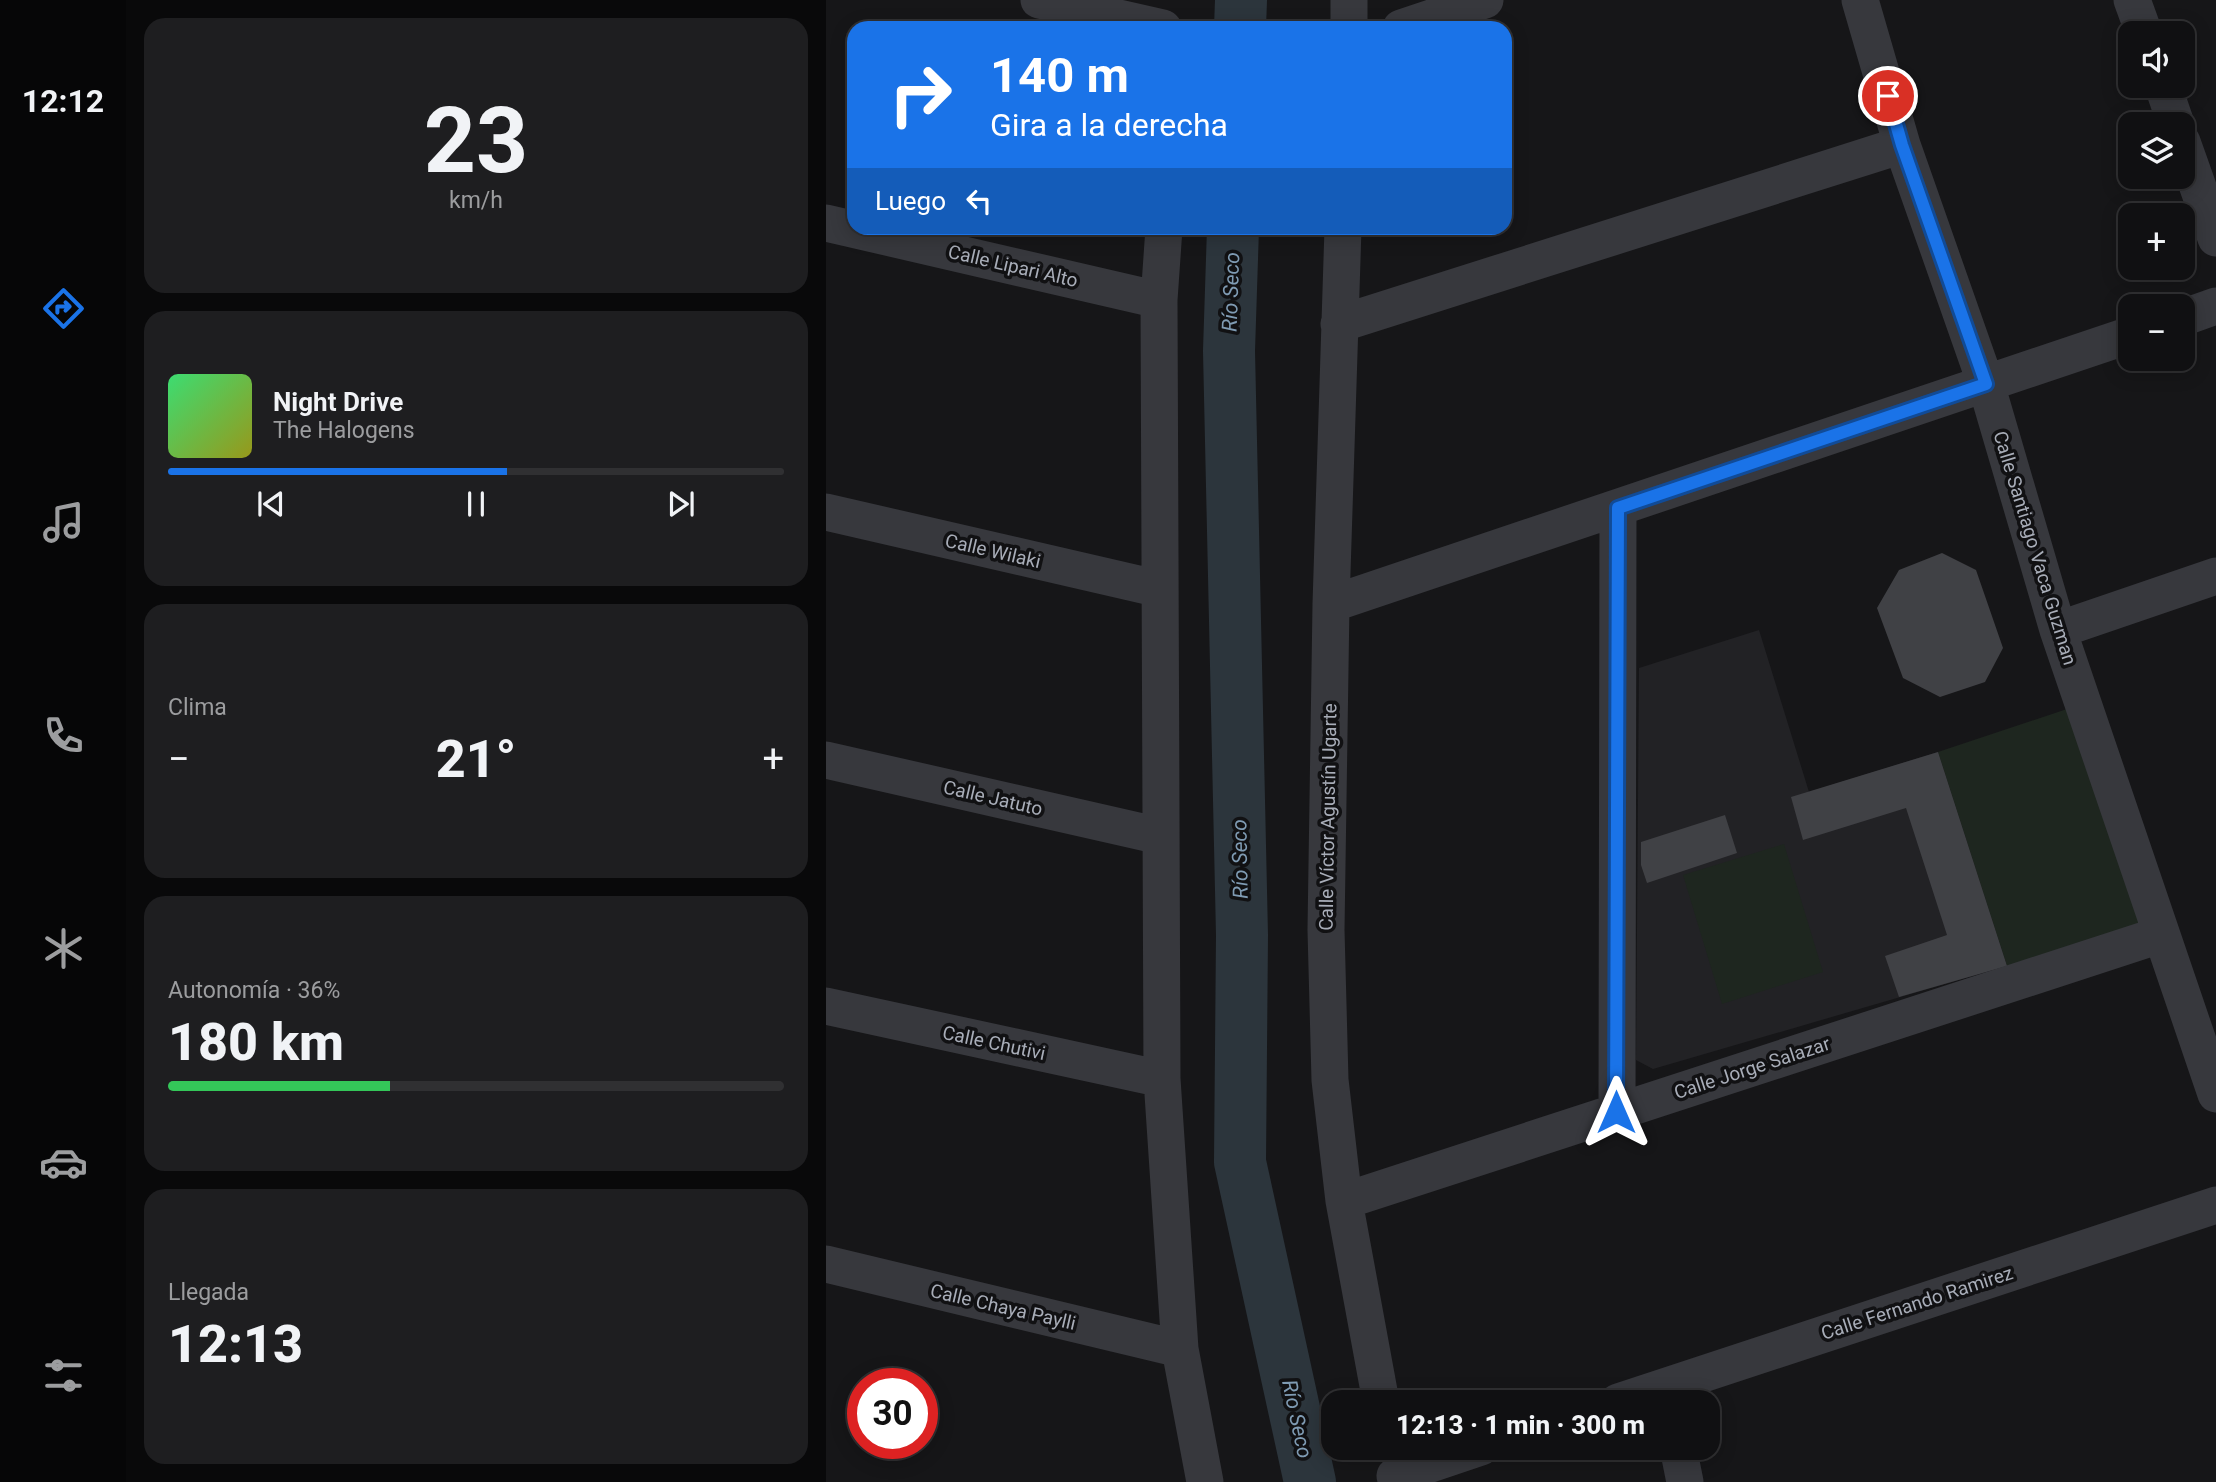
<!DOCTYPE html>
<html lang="es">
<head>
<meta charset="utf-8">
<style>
  body { margin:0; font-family:Roboto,sans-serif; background:#1e1e20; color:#f1f3f6; height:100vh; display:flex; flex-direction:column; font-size:26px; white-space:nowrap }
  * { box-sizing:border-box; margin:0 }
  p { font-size:23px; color:#9c9d9f }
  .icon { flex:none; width:38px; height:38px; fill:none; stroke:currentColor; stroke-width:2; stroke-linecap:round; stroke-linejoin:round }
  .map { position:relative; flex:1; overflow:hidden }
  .drawer { display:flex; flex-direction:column; gap:18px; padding:18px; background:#09090a; width:700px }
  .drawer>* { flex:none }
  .banner { position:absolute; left:21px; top:21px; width:665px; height:214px; border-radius:21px; box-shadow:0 4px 18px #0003,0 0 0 2px #303032; background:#1a73e8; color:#fff; overflow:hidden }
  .controls { position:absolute; left:1292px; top:21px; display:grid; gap:14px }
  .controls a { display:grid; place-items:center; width:77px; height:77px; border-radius:14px; background:#101012; box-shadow:0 4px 18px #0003,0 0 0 2px #303032; font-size:35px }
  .speed { position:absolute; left:21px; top:1368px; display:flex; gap:14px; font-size:35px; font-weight:700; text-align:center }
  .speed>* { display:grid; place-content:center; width:91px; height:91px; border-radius:50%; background:#101012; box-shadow:0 4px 18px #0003,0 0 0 2px #303032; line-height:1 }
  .speed .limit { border:10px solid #d22; background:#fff; color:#111 }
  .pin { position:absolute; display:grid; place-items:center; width:60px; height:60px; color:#fff; margin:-30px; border:4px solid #fff; border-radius:50%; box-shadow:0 2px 7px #0007 }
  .me { position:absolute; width:77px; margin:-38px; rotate:0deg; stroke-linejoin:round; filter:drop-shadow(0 0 5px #0008) }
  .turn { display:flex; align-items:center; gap:24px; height:147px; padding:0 28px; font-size:32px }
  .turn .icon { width:91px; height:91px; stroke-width:2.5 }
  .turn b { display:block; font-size:49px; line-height:60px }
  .then { display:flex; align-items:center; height:66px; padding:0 28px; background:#0003; gap:14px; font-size:26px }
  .big { font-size:52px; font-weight:800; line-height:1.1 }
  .drawer .tile { flex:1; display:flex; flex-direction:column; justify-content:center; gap:10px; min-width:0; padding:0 24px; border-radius:21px; background:#1e1e20 }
  .drawer .dial { align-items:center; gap:0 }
  .dial b { font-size:91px; line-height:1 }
  .song { display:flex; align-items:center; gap:21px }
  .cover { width:84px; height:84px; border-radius:10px; background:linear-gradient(135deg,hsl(140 70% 55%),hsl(60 70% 35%)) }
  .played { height:7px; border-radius:4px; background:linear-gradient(90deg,#1a73e8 55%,#303032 55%) }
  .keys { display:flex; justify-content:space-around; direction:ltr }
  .heat { display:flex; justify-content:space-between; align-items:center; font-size:38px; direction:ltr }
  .charge { height:10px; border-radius:5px; background:linear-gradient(90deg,#34c759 36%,#303032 0) }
  .trip { position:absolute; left:495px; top:1390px; width:399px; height:70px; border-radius:21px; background:#101012; box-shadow:0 4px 18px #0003,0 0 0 2px #303032; font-weight:800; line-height:70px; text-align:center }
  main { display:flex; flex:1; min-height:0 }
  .menu { display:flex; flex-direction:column; width:126px; justify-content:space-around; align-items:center; background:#060607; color:#9c9d9f }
  .menu .icon { width:49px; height:49px }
  .menu .on { color:#1a73e8 }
  .menu b { font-size:32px; color:#f1f3f6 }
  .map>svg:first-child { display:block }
  .built { fill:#222225 }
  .green { fill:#1e261f }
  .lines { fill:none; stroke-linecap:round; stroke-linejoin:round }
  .river { stroke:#2c353c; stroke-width:52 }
  .building { fill:#404145 }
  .minor { stroke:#37383d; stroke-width:37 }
  .route-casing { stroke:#114b97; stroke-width:18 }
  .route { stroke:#1a73e8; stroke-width:12 }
  .labels { text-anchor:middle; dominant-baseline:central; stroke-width:7; stroke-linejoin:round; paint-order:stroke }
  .street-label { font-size:19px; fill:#a8adb8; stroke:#111113 }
  .water-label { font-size:21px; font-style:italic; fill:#7f9bb3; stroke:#111113 }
</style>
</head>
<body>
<main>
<nav class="menu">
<b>12:12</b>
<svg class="icon on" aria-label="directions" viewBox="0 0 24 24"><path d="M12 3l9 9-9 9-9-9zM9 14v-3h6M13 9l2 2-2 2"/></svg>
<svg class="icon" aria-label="music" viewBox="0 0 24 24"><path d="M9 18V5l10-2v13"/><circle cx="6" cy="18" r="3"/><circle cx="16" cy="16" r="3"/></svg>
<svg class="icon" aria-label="phone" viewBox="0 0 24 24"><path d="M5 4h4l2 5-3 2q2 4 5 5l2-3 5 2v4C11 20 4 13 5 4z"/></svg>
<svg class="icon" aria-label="climate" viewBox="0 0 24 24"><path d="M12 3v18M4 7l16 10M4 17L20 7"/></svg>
<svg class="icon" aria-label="car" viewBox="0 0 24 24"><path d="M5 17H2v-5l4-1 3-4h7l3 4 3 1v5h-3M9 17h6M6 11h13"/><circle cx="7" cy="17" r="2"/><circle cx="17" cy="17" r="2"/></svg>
<svg class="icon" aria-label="filters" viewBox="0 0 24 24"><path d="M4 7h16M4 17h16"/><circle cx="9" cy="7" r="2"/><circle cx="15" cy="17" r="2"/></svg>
</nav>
<section class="drawer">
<div class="tile dial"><b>23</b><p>km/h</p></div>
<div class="tile">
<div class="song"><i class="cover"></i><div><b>Night Drive</b><p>The Halogens</p></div></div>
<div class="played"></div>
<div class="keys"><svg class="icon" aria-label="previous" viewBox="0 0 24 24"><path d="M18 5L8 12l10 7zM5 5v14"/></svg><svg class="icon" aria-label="pause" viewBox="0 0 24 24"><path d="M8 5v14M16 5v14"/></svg><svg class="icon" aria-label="next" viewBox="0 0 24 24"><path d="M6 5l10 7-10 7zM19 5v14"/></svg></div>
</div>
<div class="tile"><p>Clima</p>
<div class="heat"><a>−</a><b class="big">21°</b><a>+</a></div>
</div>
<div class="tile"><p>Autonomía · 36%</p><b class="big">180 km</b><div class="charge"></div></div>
<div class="tile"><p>Llegada</p><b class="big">12:13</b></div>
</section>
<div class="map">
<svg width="1390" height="1482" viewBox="0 0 1390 1482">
  <rect width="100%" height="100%" fill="#161618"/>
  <path class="built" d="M933,630l50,162 129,-40 69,214 -354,103 -17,-9 3,-392z"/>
  <path class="green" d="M1244,708l77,214 -140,44 -69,-214z
    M958,844l39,128 -101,32 -39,-129z"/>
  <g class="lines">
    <path class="river" d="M414,28l1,-28
      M407,228l-4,123 13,584 -2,227 70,320"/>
  </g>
  <path class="building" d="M1116,553l34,17 27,78 -18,34 -45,15 -37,-19 -26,-70 22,-38z
    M1112,752l69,214 -108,31 -14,-41 62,-21 -41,-127 -103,32 -12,-43z
    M899,815l12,38 -90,30 -6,-18v-23z"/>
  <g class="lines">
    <path class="minor" d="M213,0l124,28
      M1034,0l42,145 84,239 72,246 158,464
      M1306,0l12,33
      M523,28v-28
      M575,28l84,-28
      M1337,86l13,38
      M1356,142l34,96
      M0,223l333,77
      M338,228l-5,72 3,779 18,270 25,133
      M517,228l-12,376 -5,326 4,150 14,121 37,201
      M1356,318l34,-12
      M513,324l563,-179
      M0,512l334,77
      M505,604l799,-269
      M1232,630l158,-54
      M0,760l334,76
      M0,1006l336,73
      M791,1112l1,-604
      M518,1201l816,-266
      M0,1264l354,85
      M792,1402l598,-197
      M852,1447l7,35
      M569,1476l86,-29"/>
  </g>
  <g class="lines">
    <defs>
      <path id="route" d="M790,1112l2,-604 368,-124 -84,-239 -14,-49"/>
    </defs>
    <use href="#route" class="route-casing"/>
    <use href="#route" class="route"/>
  </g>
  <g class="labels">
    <g class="street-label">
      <text transform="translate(187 266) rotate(13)">Calle Lipari Alto</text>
      <text transform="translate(1209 548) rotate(73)">Calle Santiago Vaca Guzman</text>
      <text transform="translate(167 551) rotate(13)">Calle Wilaki</text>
      <text transform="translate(167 798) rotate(13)">Calle Jatuto</text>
      <text transform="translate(502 817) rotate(-89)">Calle Víctor Agustín Ugarte</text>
      <text transform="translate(168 1043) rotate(12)">Calle Chutivi</text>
      <text transform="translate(926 1068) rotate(-18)">Calle Jorge Salazar</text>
      <text transform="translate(1091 1303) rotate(-18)">Calle Fernando Ramirez</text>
      <text transform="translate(177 1307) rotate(13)">Calle Chaya Paylli</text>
    </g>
    <g class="water-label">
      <text transform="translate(405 292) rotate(-88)">Río Seco</text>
      <text transform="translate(414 859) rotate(-91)">Río Seco</text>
      <text transform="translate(471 1419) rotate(78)">Río Seco</text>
    </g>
  </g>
</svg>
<div class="controls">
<a><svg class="icon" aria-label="sound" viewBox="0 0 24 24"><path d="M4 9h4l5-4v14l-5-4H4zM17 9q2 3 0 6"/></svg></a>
<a><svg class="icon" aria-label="layers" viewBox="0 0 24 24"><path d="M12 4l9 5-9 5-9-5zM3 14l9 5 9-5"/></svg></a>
<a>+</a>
<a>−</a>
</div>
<div class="speed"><div class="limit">30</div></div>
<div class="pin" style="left:1062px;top:96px;background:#d93025"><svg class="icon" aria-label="arrive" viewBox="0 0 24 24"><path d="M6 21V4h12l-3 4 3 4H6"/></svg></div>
<svg class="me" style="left:790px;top:1112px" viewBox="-20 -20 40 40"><path d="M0-17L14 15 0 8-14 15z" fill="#1a73e8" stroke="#fff" stroke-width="4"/></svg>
<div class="trip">12:13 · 1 min · 300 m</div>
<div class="banner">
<div class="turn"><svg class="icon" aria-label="right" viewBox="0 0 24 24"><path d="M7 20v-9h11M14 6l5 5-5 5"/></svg><div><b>140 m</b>Gira a la derecha</div></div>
<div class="then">Luego<svg class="icon" aria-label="left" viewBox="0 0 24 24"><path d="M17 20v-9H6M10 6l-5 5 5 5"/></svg></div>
</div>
</div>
</main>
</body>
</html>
